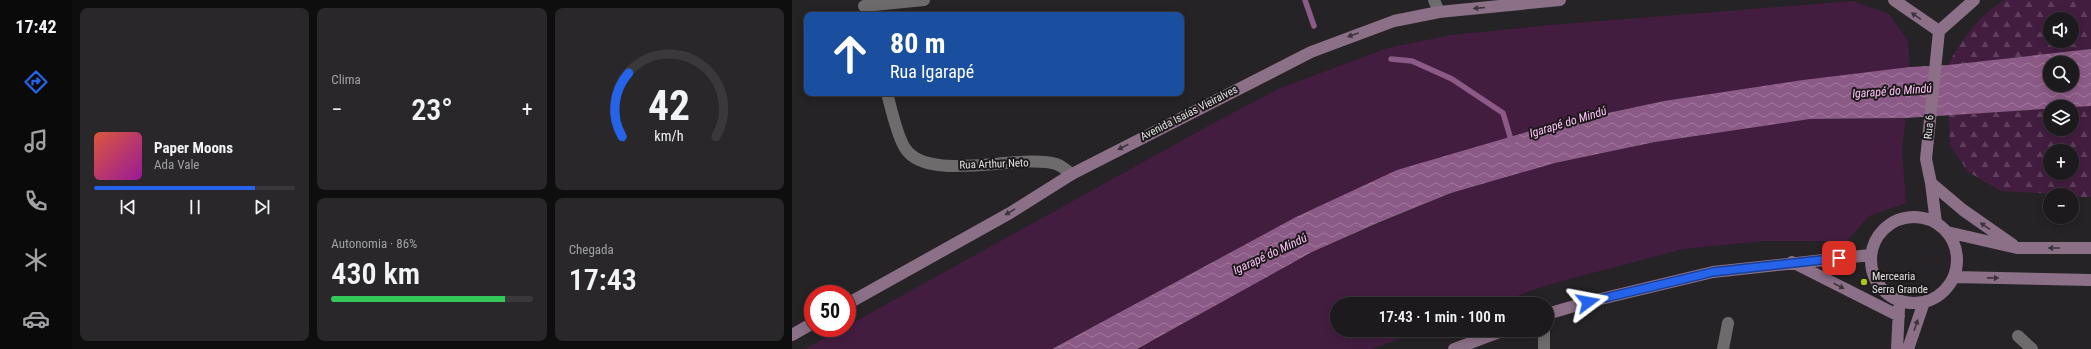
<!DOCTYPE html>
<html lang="pt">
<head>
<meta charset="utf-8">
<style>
  body { margin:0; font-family:"Roboto Condensed",sans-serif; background:#292729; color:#f1f3f6; height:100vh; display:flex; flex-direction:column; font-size:15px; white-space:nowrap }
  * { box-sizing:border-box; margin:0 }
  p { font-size:13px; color:#a0a1a3 }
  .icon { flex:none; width:22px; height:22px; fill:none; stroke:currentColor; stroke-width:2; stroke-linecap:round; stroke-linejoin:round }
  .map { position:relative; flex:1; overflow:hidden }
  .side { display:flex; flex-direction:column; gap:8px; padding:8px; background:#0f0e0f; width:720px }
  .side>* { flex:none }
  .guide { position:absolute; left:12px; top:12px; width:380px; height:84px; border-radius:8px; box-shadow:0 2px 10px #0003,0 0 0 1px #3a383b; background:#1a4fa0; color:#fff; overflow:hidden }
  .fabs { position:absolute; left:1251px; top:12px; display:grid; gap:8px }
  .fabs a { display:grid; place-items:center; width:36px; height:36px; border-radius:50%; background:#1c1a1c; box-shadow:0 2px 10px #0003,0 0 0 1px #3a383b; font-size:20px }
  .speed { position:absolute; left:12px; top:285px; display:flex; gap:8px; font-size:20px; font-weight:700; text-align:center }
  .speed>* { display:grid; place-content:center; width:52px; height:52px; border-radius:50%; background:#1c1a1c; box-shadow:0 2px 10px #0003,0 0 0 1px #3a383b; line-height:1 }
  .speed .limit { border:6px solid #d22; background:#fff; color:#111 }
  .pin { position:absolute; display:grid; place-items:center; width:34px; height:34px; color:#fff; margin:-17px; border-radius:8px; box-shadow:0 2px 6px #0006 }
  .me { position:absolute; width:44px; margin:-22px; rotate:77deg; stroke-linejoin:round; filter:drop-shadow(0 0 3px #0008) }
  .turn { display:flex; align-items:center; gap:14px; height:84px; padding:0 20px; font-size:18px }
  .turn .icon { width:52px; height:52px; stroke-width:2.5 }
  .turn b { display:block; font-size:28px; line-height:34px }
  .big { font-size:30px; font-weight:600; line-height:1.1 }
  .side .tile { flex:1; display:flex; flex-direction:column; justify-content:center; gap:6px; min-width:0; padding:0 14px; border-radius:8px; background:#292729 }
  .side .dial { align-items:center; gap:0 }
  .dial svg { height:104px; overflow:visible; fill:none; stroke:#3a383b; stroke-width:7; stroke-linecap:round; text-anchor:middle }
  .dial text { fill:#f1f3f6; stroke:none }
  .song { display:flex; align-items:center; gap:12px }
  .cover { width:48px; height:48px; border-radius:6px; background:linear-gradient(135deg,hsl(10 70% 55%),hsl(300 70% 35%)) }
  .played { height:4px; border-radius:2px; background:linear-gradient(90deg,#2563eb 80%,#3a383b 80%) }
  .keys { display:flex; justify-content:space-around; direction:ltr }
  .heat { display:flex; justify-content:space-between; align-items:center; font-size:22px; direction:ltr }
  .charge { height:6px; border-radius:3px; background:linear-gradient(90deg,#34c759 86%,#3a383b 0) }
  .side .tiles { flex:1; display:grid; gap:8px; grid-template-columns:repeat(3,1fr) }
  .tile:first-child { grid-row:span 2 }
  .trip { position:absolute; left:538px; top:297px; width:224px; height:40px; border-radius:20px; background:#1c1a1c; box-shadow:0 2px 10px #0003,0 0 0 1px #3a383b; font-weight:600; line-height:40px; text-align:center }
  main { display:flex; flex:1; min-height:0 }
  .tab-bar { display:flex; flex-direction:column; width:72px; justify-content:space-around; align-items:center; background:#0b0a0b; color:#a0a1a3 }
  .tab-bar .icon { width:28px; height:28px }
  .tab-bar .selected { color:#2563eb }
  .tab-bar b { font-size:18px; color:#f1f3f6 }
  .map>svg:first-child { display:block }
  .green { fill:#431d40 }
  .forest { fill:url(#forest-firs); fill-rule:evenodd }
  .water { fill:url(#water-waves); fill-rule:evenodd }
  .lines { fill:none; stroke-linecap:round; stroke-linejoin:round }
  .stream { stroke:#8c5a86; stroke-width:5.5 }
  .street { stroke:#6e6b6d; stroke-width:12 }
  .secondary { stroke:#8b7087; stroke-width:12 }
  .oneway { fill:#3d333b }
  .route-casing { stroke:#184099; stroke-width:10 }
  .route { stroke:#2563eb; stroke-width:7 }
  .poi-dot { fill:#a7c71e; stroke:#1c191b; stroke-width:1.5 }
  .labels { text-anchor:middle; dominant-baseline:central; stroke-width:4; stroke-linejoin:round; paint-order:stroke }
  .street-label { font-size:11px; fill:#e2e0e2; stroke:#1c191b }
  .poi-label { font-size:11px; fill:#e2e0e2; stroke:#1c191b; text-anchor:start }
  .water-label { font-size:12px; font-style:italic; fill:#fdc1f5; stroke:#1c191b }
</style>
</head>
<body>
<main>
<nav class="tab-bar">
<b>17:42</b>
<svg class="icon selected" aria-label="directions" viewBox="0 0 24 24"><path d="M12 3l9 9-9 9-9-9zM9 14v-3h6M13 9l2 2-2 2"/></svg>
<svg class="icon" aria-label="music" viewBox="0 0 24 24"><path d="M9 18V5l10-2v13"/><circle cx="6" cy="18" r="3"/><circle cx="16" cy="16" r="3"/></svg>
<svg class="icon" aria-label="phone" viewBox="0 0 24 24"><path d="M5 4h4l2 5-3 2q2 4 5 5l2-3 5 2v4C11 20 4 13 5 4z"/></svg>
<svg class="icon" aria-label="climate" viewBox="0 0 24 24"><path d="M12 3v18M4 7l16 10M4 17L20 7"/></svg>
<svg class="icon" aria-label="car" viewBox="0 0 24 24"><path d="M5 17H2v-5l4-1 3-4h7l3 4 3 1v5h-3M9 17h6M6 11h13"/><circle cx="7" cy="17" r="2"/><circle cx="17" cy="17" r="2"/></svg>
</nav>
<section class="side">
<div class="tiles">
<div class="tile">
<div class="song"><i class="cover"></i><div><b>Paper Moons</b><p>Ada Vale</p></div></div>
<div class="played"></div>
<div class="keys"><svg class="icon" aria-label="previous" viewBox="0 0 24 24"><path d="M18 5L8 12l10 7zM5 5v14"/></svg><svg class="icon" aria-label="pause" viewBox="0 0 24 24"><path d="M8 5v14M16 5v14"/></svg><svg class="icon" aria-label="next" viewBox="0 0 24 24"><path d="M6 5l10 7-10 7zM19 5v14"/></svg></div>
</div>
<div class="tile"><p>Clima</p>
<div class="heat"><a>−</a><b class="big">23°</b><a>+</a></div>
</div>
<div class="tile dial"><svg viewBox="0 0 100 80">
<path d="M14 69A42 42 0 1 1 86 69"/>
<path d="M14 69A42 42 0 0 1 19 20" stroke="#2563eb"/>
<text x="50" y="56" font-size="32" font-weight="700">42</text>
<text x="50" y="72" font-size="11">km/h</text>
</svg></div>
<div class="tile"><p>Autonomia · 86%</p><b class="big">430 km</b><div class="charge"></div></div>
<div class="tile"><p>Chegada</p><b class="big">17:43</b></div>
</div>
</section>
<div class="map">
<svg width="1299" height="349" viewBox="0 0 1299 349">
  <defs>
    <pattern id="forest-firs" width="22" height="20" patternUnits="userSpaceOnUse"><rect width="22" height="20" fill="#431d40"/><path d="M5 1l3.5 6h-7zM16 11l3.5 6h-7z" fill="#5e3e5b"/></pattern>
    <pattern id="water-waves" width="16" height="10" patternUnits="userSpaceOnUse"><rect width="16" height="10" fill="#8c5a86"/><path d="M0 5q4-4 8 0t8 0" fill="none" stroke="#a1799c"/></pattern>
  </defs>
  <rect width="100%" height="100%" fill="#252325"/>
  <path class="green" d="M1061,1l36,13 19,27 2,26 -246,34 -117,25 -219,77 -32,14 -244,132h-247l38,-21h4v-2l363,-201 70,-37 108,-40 63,-13 99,-10z
    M1114,118l-4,30 4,55 -37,13 -22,25h-84l-80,8 -136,36 -52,19h-158v26h86l-52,19h-234l175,-97 139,-59 104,-30 100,-21 155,-23z"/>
  <path class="forest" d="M1212,0h87v49l-143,16c13,-26 31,-49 56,-65zM1258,19h22v22h-22z
    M1299,106v91h-19v-2l-71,-4 -33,-19 -18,-27 -1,-30 101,-6v20h22v-21zM1258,151h22v22h-22z"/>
  <path class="water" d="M1299,49v57l-185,12 -96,1 -155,23 -100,21 -104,30 -71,29 -68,30 -175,97h-85l244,-132 101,-47 150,-44 117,-25 139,-21 107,-13 38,-2zM1258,63h22v22h-22z"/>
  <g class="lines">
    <path class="stream" d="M513,0l9,26
      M599,59l21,2 40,18 51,34 9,30"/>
    <path class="street" d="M642,0l5,12
      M72,6l60,-6
      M95,93c4,15 10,43 18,55 22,36 115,5 151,16 6,2 11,7 16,10
      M752,330v19
      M1226,336l14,13
      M931,349l5,-26"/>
    <path class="secondary" d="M1102,0l45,31
      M1147,31l35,-31
      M1139,183l32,27 50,35
      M1079 260a43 43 0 1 1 86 0a43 43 0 1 1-86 0Z
      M1144,223l-5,-40 -5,-24 13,-128
      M1155,232l70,16h74
      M1000,262l107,54
      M1162,277l137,3
      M55,304l163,-91 62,-39 239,-122 83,-31 45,-9 121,-12
      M755,314l41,-12 125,-30 157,-17
      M0,335l21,-12
      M662,349l51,-19
      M1105,349l2,-41
      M1116,349l16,-47"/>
  </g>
  <defs><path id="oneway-solid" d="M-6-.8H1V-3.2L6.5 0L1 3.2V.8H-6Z"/></defs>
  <g class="oneway">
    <use href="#oneway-solid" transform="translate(687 8) rotate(175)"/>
    <use href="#oneway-solid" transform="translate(1124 16) rotate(-145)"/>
    <use href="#oneway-solid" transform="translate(561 35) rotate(161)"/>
    <use href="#oneway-solid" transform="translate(331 147) rotate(153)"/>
    <use href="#oneway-solid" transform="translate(218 212) rotate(149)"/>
    <use href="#oneway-solid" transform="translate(1193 226) rotate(-145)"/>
    <use href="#oneway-solid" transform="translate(1262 248) rotate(180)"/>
    <use href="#oneway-solid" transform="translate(1201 278) rotate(1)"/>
    <use href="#oneway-solid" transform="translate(1047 286) rotate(27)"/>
    <use href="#oneway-solid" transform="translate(1124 325) rotate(-71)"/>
  </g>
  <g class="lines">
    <defs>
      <path id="route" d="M796,302l125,-30 126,-14"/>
    </defs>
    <use href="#route" class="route-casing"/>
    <use href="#route" class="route"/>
  </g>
  <circle class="poi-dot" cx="1072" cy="282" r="4"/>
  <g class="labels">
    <g class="street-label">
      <text transform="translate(397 113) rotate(-27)">Avenida Isaías Vieiralves</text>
      <text transform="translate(1137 127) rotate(-85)">Rua 6</text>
      <text transform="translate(202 164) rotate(-2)">Rua Arthur Neto</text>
    </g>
    <g class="poi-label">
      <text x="1080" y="276">Mercearia<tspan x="1080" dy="13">Serra Grande</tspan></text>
    </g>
    <g class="water-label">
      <text transform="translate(1100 91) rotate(-4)">Igarapé do Mindú</text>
      <text transform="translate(776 122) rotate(-17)">Igarapé do Mindú</text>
      <text transform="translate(478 254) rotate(-25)">Igarapé do Mindú</text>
    </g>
  </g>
</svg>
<div class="fabs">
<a><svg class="icon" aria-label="sound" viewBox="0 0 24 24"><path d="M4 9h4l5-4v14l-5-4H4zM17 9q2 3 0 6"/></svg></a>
<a><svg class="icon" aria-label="search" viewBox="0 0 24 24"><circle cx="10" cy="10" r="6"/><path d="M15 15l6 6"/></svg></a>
<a><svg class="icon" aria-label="layers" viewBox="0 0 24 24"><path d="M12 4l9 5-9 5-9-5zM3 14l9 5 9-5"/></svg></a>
<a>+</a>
<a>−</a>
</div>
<div class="speed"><div class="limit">50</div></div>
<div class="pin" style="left:1047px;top:258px;background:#d93025"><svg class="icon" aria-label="arrive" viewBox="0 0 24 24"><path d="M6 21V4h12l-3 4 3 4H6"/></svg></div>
<svg class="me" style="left:796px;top:302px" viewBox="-20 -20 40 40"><path d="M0-17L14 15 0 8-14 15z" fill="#2563eb" stroke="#fff" stroke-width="4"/></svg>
<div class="trip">17:43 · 1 min · 100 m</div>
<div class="guide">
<div class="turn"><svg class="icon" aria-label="ahead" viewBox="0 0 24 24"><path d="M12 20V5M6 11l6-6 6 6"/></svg><div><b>80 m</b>Rua Igarapé</div></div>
</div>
</div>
</main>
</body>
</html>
